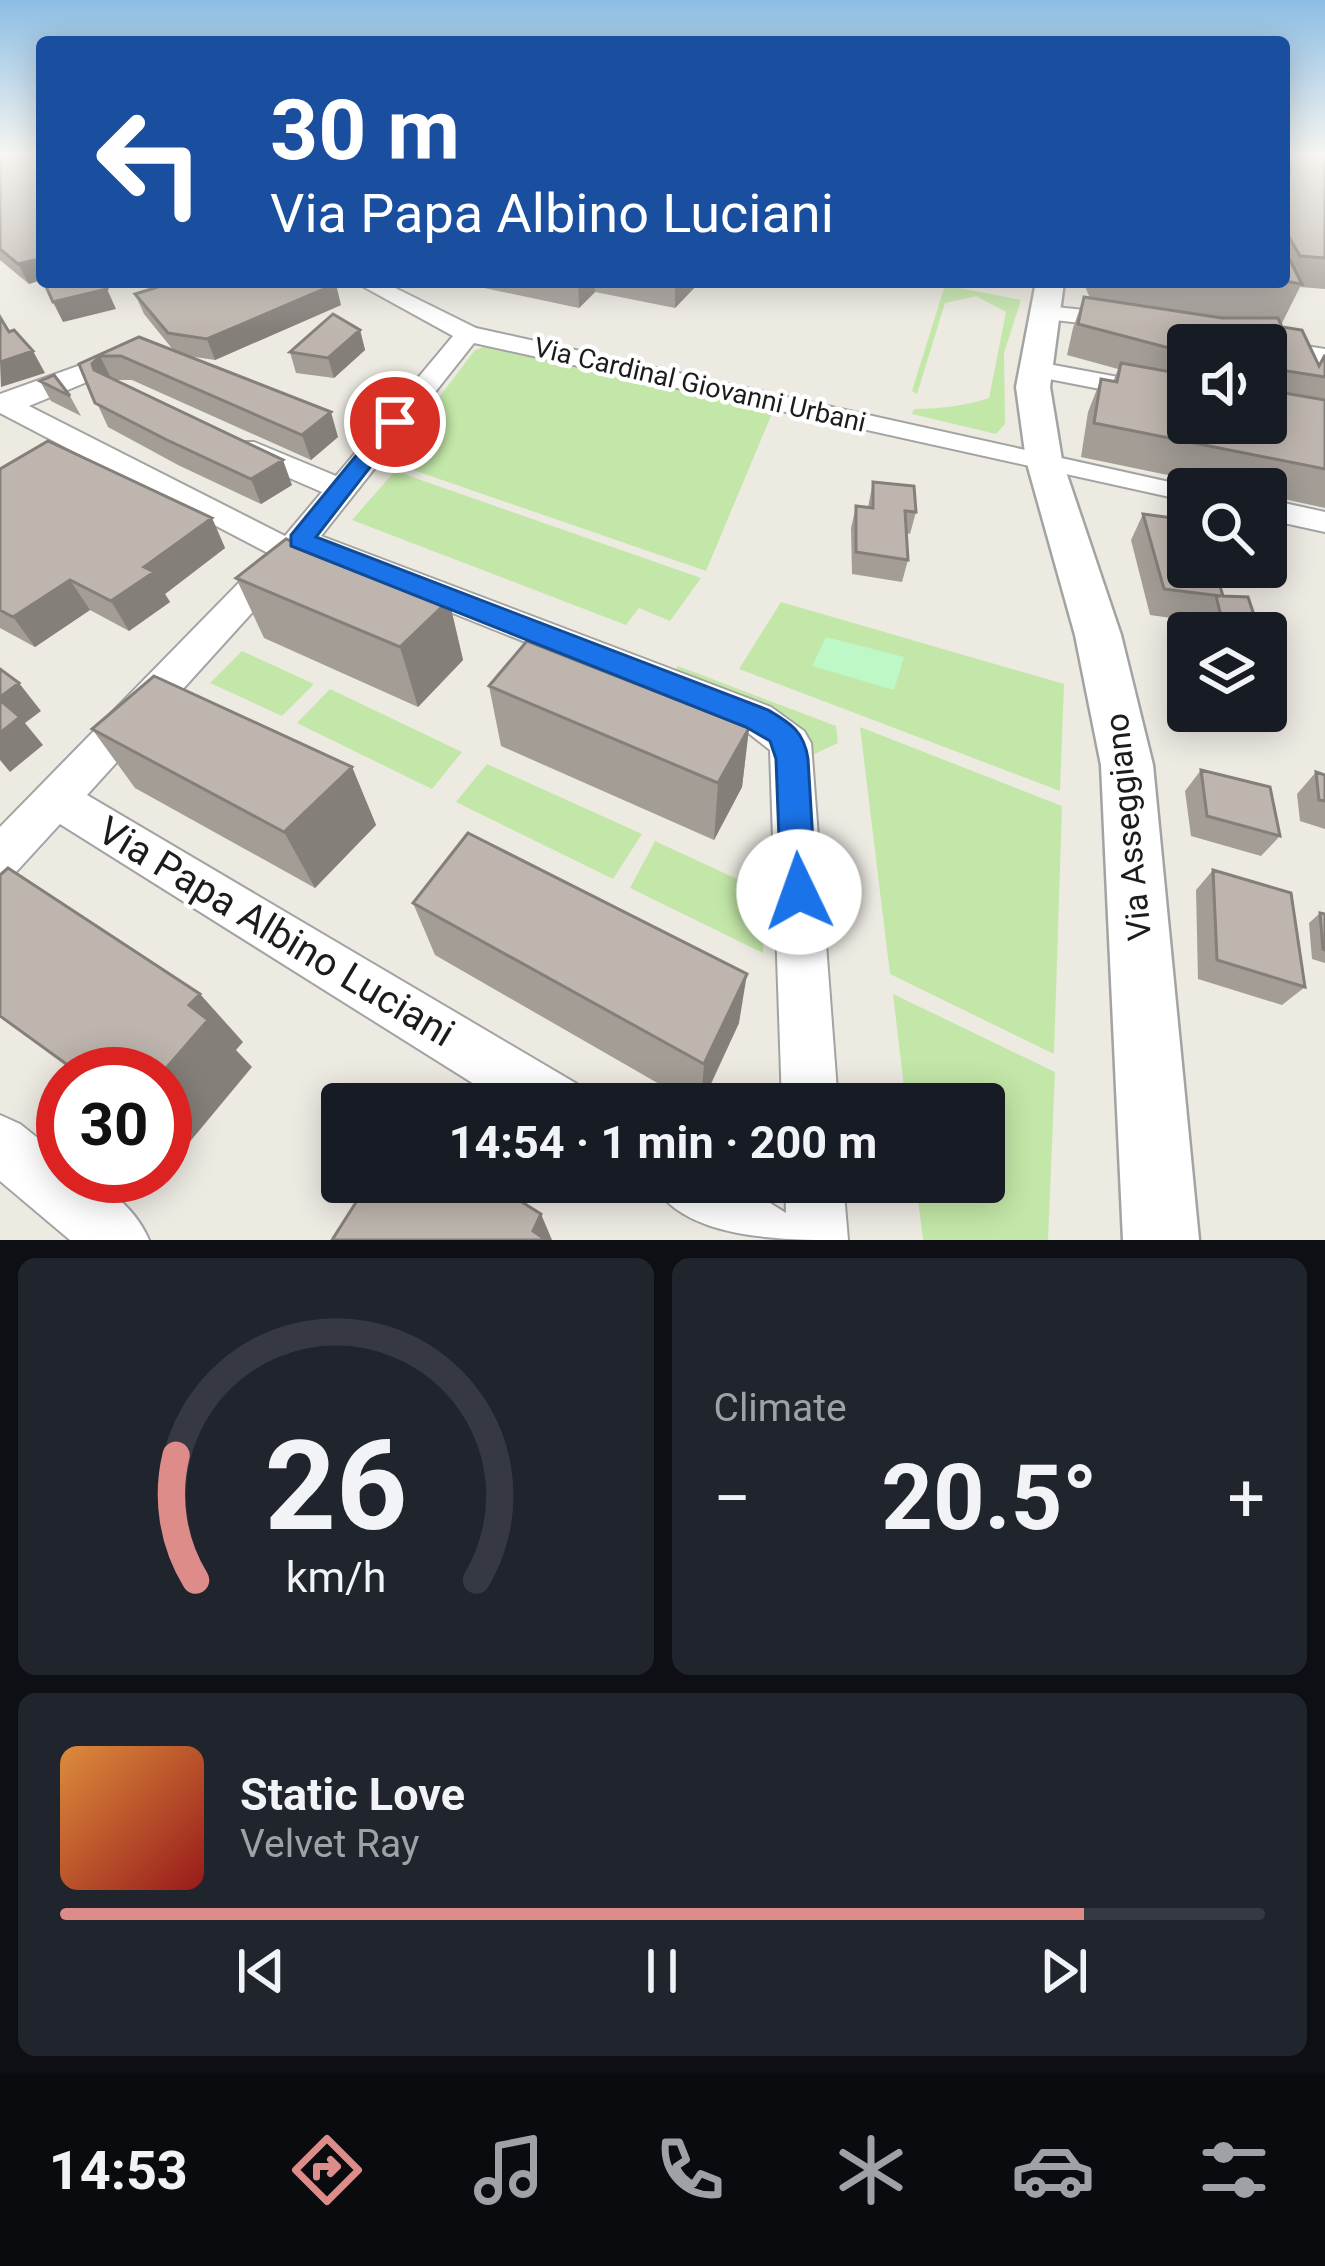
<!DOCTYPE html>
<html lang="en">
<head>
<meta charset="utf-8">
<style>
  body { margin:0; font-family:Roboto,sans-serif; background:#20242c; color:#f1f3f6; height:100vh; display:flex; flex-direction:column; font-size:45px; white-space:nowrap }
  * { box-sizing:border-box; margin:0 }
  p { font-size:39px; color:#9ea1a6 }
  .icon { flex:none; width:66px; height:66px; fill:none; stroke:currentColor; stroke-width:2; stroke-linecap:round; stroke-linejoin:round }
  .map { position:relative; height:1240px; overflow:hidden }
  .panel { display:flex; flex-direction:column; gap:18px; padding:18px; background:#0d0f14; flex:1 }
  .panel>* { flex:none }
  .top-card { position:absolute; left:36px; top:36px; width:1254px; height:252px; border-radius:12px; box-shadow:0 6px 30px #0003; background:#1a4fa0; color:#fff; overflow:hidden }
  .tools { position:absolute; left:1167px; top:324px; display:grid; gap:24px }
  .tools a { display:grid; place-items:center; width:120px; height:120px; border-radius:12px; background:#171b24; box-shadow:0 6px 30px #0003; font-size:60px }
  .speed { position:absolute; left:36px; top:1047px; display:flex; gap:24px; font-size:60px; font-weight:700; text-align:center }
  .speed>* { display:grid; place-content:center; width:156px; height:156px; border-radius:50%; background:#171b24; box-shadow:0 6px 30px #0003; line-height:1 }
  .speed .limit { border:18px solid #d22; background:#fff; color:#111 }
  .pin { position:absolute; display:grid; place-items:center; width:102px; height:102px; color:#fff; margin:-51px; border:6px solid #fff; border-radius:50%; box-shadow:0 3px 12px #0007 }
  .me { position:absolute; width:132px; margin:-66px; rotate:357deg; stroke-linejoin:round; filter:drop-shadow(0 0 9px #0008) }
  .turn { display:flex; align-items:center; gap:42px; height:252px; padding:0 36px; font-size:54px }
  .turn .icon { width:156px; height:156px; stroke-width:2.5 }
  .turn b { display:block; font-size:84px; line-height:102px }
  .big { font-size:90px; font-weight:700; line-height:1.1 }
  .panel .card { flex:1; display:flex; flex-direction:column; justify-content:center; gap:18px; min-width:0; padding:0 42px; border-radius:18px; background:#20242c }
  .panel .dial { align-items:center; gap:0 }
  .dial svg { height:312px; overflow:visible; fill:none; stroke:#363941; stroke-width:7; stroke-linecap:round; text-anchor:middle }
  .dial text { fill:#f1f3f6; stroke:none }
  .song { display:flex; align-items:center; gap:36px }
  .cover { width:144px; height:144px; border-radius:18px; background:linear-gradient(135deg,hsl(30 70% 55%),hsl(0 70% 35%)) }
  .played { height:12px; border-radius:6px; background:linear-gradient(90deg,#dd8c89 85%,#363941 85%) }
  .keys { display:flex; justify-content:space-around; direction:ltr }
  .heat { display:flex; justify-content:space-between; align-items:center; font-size:66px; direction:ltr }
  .panel .tiles { flex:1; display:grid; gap:18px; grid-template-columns:1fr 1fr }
  .card:last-child { grid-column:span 2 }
  .trip { position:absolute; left:321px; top:1083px; width:684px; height:120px; border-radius:12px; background:#171b24; box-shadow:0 6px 30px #0003; font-weight:700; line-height:120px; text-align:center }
  .tab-bar { display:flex; height:192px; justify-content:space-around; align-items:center; background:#090b0e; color:#9ea1a6 }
  .tab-bar .icon { width:84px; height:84px }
  .tab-bar .active { color:#dd8c89 }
  .tab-bar b { font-size:54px; color:#f1f3f6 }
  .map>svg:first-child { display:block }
  .grass { fill:#c3e7a8 }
  .park { fill:#bef8c6 }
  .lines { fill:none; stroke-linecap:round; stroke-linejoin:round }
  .minor-casing { stroke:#a3a3a3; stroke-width:4 }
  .tertiary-casing { stroke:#a3a3a3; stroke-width:5 }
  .minor { fill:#fff; fill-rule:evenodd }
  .tertiary { fill:#fff; fill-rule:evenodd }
  .wall { fill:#a39d96; fill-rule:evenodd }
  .shaded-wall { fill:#857f7a }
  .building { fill:#beb6ae; stroke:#857f7a; stroke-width:3 }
  .route { fill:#1a73e8; stroke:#114b97; stroke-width:3 }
  .labels { text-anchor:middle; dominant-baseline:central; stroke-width:9; stroke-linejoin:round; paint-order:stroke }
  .far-street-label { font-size:27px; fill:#1c1c1c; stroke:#fff }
  .street-label { font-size:33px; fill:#1c1c1c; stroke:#fff }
  .near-street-label { font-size:39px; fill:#1c1c1c; stroke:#fff }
</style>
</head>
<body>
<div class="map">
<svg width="1325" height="1240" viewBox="0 0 1325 1240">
  <rect width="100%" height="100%" fill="#edeae2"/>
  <path class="grass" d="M945,285l76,15 -17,53 1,71 -9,10 -84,-20 2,-5c29,0 53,-4 75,-11l17,-86 -30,-16 -31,7 -28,91 -5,-3z
    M484,347l289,64 -67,160 -316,-109 85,-112z
    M395,471l306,107 -31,43 -31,-13 -13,17 -274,-105z
    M781,602l283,82 -4,107 -321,-122z
    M242,651l72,33 -32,32 -72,-33z
    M678,666l158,60 2,17 -30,14 -10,-27 -23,-20 -101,-38z
    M330,689l132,63 -30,37 -135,-66z
    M860,727l202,79 -8,248 -164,-80z
    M487,764l155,70 -29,45 -157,-77z
    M655,841l108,50v62l-133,-65z
    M893,994l162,78 -7,168h-125l-7,-58h68v-78h-78z"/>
  <path class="park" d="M826,637l78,20 -10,33 -82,-24z"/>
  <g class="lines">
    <defs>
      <path id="minor" d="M355,282h28l93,46 725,161h-13v12l-714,-158 -153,193 450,171 33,24 7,12 27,361h-56l-12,-354 -27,-21 -438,-175 -218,241 490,289 8,20h-79l-446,-280 -44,48 -16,6v-51l268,-274 -268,-140v-19l117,-42h18v10l-106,44 256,130 37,-44 -88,-38 -5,-6 5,-6h20l82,34 117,-140z
        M1046,306l77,8 12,7 -12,7 -85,-10v-10z
        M1266,340l59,9v16l-59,-11v-9h-11z
        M1032,361l156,29v16l-165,-32v-10z
        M1266,499l59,13v20l-59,-13z
        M0,1115l20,9 43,34v18c36,0 72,31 86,64h-79l-70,-59z
        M652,1182h84l50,31 -1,-31h58l5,58c-67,0 -165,0 -196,-58z"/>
      <path id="tertiary" d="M1036,282h28l-14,105 12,73 59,175 32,130 46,475h-76l-22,-475 -26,-130 -49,-175 -10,-73z"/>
    </defs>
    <use href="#minor" class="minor-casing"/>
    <use href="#tertiary" class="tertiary-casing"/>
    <use href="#minor" class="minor"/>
    <use href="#tertiary" class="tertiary"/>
  </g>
  <path class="wall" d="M0,155l29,129 -29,-24z
    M1284,155h41v134l-25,-2 -19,38 38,40 6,-11v154l-59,-13v-6h-31l-154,-32 7,-45 13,-33 12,3 5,-13 -51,-14 6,-27 11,-31 6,1 -7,-16h201zM1188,345h78l-78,78z
    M456,282h244l-25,26 -80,-16 -16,16z
    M962,282h30l-3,5z
    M135,294l206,11 -126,55 -27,-4 150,81 -27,23 -179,-80h-18l178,105 -31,19 -83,-39 -70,-38 -29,-63 60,-27 35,14 -30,-37z
    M360,330l5,20 -31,28 -38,-5 -6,-21z
    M40,381l30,15 11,20 -30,-15z
    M0,469l212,49 13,30 -60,46 5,8 -41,29 -39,-21 -55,37 -35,-19z
    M873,482l43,30 -6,22 -4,-1 2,27 -6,22 -50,-8 -1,-46 5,-22 12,1z
    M1143,514l80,82 37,37h-58l-2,-11 -50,-7 -19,-75z
    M236,578l213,22 14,60 -45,47 -154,-69z
    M489,686l260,42 -7,59 -28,53 -213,-94z
    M92,729l260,38 24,58 -61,63 -180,-100z
    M1201,770l79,66 -19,20 -70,-20 -6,-45z
    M1316,772l9,3v54l-25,-8 -3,-27z
    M1213,870l92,117 -23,18 -84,-26 -2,-89z
    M413,903l326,120 -37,81h-8l-259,-149z
    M1320,913l5,1v49l-13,-4 -3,-36z"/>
  <path class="shaded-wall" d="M35,260l7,14v6l-13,4 -11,-20z
    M578,282h16l1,10 -16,16z
    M676,282h24l-25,26v-25z
    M336,284l5,21 -126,55 -8,-21z
    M107,289l9,20 -53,13 -10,-20z
    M360,330l5,20 -31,28 -6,-20z
    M33,351l12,22 -44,14 -1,-25z
    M100,356l12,24 -18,-10 -2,-6z
    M331,412l7,25 -27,23 -9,-25z
    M283,460l9,25 -31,19 -10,-25z
    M212,518l13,30 -60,46 5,8 -41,29 -18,-30 33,-34z
    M70,580l20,30 -55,37 -22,-30z
    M449,600l14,60 -45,47 -18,-60z
    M19,683l22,28 -16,12 18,22 -33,27 -10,-12v-63z
    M749,728l-7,59 -28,53 4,-57z
    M352,767l24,58 -61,63 -31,-56z
    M747,974l-8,49 -38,81 3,-40z
    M200,994l43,48 -7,8 16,17 -69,83 -18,-13v-63h-4l28,-69z
    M541,1214l11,26h-15l-4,-9z"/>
  <path class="building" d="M0,155h42v122l-7,-17 -17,4 -18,-15z
    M1288,155h37v103l-25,-2 -16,-28v-30l9,-42z
    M1284,259l6,1 12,24 -18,-3z
    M44,282h60l3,7 -54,13z
    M174,282h158l4,2 -129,55 -39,-6 -33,-39z
    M1084,297l138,21h56l4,9 20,3 17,36 6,-11v22l-44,-7 3,23 41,7v69l-231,-46 7,-44 16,3 4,-19 67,12v48h78v-78h-78v8l-110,-29z
    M333,314l27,16 -32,28 -38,-6z
    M0,317l9,15 5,-2 19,21 -33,11z
    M139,337l192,75 -29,23 -181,-79h-21l-8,8 2,6 189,90 -32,19 -84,-39 -72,-37 -16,-39z
    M54,375l16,21 -30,-15z
    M48,441l164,77 -68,49 10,5 -43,29 -41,-21 -57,37 -13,-7v-141z
    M873,482l41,4 2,26 -11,-1 3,49 -52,-8v-46l17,2z
    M1143,514l45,6v47h26l9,29 25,1 12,36 -35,-1 -9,-36h5l-57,-7z
    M286,539l163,61 -49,47 -164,-69z
    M527,641l222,87 -31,55 -229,-97z
    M0,669l19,14 -19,14z
    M154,676l198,91 -68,65 -192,-103z
    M0,700l20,17 -20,16z
    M1201,770l69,17 10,49 -73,-20z
    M1316,772l9,3v26l-6,-1z
    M468,833l279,141 -43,90 -291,-161z
    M8,868l192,126 -11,11 19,15 -47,54h-81l-80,-58v-141z
    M1213,870l78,23 14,94 -88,-27z
    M1320,913l5,1v36l-2,-1z
    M369,1182h121l51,32 -8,17 13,9h-214z"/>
  <linearGradient id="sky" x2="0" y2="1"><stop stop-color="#8cbde3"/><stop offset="0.47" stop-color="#f7f6f2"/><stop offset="1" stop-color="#f7f6f2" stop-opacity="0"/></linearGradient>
  <rect width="1325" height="329" fill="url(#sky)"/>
  <path class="route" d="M387,418l18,4 -89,115 452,173c22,13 36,21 40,49l8,133 -5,12 -12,5 -13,-5 -5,-12 -5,-133 -6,-18 -24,-14 -455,-181v-11z"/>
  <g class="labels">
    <g class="far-street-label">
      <text transform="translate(700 385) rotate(13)">Via Cardinal Giovanni Urbani</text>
    </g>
    <g class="street-label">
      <text transform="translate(1128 827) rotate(-96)">Via Asseggiano</text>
    </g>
    <g class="near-street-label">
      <text transform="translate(276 932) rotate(31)">Via Papa Albino Luciani</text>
    </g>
  </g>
</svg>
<div class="tools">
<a><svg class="icon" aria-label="sound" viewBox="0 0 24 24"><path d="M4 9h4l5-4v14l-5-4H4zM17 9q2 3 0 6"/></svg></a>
<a><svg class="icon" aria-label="search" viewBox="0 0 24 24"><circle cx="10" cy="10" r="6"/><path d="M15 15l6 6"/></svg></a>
<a><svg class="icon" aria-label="layers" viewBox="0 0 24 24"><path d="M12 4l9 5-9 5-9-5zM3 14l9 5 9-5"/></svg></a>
</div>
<div class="speed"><div class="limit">30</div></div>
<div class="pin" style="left:395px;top:422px;background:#d93025"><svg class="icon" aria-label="arrive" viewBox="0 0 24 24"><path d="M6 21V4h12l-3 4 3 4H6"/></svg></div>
<svg class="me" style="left:799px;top:892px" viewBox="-20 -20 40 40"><circle r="19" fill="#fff"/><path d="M0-13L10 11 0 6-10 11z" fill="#1a73e8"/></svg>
<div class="trip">14:54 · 1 min · 200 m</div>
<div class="top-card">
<div class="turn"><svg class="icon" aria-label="left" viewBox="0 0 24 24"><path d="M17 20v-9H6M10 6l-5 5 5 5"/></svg><div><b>30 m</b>Via Papa Albino Luciani</div></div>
</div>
</div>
<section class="panel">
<div class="tiles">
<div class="card dial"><svg viewBox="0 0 100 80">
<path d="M14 69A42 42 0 1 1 86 69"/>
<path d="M14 69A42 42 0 0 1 9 37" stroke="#dd8c89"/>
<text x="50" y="56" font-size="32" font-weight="700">26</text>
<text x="50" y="72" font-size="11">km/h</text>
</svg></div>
<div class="card"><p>Climate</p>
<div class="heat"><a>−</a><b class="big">20.5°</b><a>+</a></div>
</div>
<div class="card">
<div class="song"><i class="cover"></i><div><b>Static Love</b><p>Velvet Ray</p></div></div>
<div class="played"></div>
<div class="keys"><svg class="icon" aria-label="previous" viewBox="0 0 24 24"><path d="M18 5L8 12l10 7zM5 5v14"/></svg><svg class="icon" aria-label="pause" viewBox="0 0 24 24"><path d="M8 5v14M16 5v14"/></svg><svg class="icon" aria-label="next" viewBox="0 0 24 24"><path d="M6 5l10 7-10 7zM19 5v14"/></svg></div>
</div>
</div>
</section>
<nav class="tab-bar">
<b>14:53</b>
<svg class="icon active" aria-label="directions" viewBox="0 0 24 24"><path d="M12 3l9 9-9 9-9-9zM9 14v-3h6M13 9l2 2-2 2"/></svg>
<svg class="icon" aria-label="music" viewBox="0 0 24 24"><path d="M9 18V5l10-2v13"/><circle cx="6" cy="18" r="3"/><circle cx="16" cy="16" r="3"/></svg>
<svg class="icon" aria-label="phone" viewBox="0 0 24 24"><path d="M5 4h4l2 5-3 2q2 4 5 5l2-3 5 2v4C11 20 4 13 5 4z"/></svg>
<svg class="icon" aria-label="climate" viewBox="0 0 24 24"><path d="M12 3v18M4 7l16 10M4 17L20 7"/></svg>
<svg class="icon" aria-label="car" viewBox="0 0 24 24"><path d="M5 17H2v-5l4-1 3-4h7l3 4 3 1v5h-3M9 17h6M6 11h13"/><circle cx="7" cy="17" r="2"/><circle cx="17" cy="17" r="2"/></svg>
<svg class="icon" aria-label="filters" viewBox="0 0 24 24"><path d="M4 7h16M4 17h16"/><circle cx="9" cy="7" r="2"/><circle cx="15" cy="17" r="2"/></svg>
</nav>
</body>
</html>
